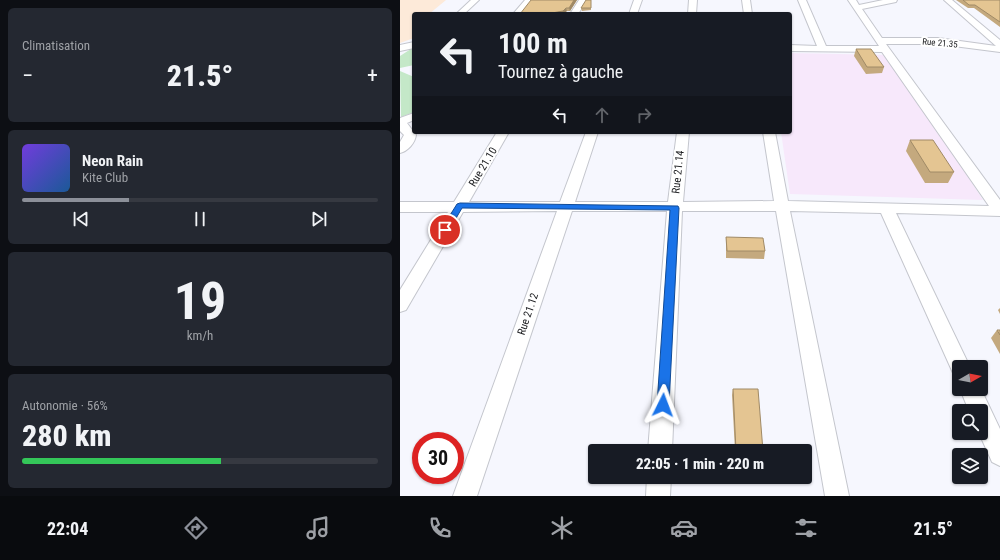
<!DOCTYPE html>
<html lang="fr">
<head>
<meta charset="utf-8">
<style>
  body { margin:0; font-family:"Roboto Condensed",sans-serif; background:#242831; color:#f1f3f6; height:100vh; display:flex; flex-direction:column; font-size:15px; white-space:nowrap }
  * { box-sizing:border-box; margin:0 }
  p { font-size:13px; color:#9ea1a6 }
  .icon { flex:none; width:22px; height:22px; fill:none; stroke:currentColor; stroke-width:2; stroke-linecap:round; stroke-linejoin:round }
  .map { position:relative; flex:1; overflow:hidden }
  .side { display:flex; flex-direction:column; gap:8px; padding:8px; background:#0d0f14; width:400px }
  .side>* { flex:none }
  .banner { position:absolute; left:12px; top:12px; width:380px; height:122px; border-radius:4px; box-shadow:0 1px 3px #0004; background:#171b24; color:#f1f3f6; overflow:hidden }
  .needle { width:26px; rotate:81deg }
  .buttons { position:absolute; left:552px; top:360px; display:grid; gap:8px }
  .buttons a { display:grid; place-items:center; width:36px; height:36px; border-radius:4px; background:#171b24; box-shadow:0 1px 3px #0004; font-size:20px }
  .speed { position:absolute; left:12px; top:432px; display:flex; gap:8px; font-size:20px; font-weight:700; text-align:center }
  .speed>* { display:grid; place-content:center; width:52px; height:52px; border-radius:50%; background:#171b24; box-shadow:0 1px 3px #0004; line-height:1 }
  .speed .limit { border:6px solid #d22; background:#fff; color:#111 }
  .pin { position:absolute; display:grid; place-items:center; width:34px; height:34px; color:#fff; margin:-17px; border:2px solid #fff; border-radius:50%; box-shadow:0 1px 4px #0007 }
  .me { position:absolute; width:44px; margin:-22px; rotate:3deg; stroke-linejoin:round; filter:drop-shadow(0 0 3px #0008) }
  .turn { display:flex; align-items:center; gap:14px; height:84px; padding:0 20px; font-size:18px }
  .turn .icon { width:52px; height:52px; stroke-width:2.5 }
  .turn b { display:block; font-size:28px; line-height:34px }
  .lanes { display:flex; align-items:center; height:38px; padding:0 20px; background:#0003; justify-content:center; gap:20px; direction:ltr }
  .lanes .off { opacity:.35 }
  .big { font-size:30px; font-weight:800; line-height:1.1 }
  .side .tile { flex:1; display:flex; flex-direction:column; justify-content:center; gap:6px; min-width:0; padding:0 14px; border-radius:6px; background:#242831 }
  .side .dial { align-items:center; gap:0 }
  .dial b { font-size:52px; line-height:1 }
  .song { display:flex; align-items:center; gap:12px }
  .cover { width:48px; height:48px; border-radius:6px; background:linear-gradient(135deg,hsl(260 70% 55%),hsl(210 70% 35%)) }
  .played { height:4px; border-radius:2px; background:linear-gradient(90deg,#8c9099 30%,#363941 30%) }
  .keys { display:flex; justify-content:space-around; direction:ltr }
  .heat { display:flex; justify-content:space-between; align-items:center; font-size:22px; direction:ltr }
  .charge { height:6px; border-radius:3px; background:linear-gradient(90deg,#34c759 56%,#363941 0) }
  .trip { position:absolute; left:188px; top:444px; width:224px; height:40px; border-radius:4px; background:#171b24; box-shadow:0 1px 3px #0004; font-weight:800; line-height:40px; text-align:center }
  .menu { display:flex; height:64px; justify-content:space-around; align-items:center; background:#090b0e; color:#9ea1a6 }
  .menu .icon { width:28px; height:28px }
  .menu .on { color:#8c9099 }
  .menu b { font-size:18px; color:#f1f3f6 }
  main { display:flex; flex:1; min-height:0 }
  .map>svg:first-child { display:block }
  .commercial { fill:#fdead9 }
  .education { fill:#f7e8fb }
  .green { fill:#c4e8c8 }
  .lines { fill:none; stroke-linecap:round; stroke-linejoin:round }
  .minor-casing { stroke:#c4c6cd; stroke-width:2 }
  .minor { fill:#fff; fill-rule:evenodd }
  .wall { fill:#c4a97e }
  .shaded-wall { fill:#a08a66 }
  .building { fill:#e4c592; stroke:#a08a66 }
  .route { fill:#1a73e8; stroke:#114b97 }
  .labels { text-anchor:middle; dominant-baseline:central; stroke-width:4; stroke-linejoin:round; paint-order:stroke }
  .far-street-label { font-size:9px; fill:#212225; stroke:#fff }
  .street-label { font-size:11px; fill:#212225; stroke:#fff }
</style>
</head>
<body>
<main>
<section class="side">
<div class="tile"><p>Climatisation</p>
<div class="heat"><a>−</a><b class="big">21.5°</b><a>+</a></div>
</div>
<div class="tile">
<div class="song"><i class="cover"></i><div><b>Neon Rain</b><p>Kite Club</p></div></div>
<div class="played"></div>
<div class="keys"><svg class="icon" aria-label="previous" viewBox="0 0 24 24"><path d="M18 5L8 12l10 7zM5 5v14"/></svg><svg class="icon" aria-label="pause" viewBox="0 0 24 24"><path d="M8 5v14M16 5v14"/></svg><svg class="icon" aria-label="next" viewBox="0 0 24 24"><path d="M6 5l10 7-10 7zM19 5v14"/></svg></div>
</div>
<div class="tile dial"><b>19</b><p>km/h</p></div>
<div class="tile"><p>Autonomie · 56%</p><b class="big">280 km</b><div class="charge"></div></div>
</section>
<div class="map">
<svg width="600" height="496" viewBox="0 0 600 496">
  <rect width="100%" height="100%" fill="#f6f7fe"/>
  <path class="commercial" d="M0,0h46l-17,14h-15v24l-14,5z"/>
  <path class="education" d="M390,53l98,2 95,145 -193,-6 -9,-62h9z"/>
  <path class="green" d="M14,47v18l-14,3v-12z
    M0,71l14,6v35l-13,5z"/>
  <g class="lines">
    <defs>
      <path id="minor" d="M71,0h8l-15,14h-8z
        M125,0h8l-12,14h-8z
        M179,0h8l-9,14h-8z
        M234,0h8l-5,14h-8z
        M289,0h8l-1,14h-8z
        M342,0h8l2,14h-8z
        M398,0h8l20,46h53l-31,-46h8l3,5 24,-5h14l-1,2 -34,7 20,29h56l58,8 -52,-46h8l48,40v12l-62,-8h-52l114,156v16l-104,-3 74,154h-11v9l-6,-3 -72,-160 -91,-2 59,285h-24l-49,-285h-94l-10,240h-24l19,-240h-95l-95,285h-24l104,-285 -94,1 -57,98 -6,2v-22l48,-78h-48v-10h54l43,-70h12l-40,70h91l26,-70h12l-23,70h93l9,-70h12l-6,70 91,-1 -11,-69h12l13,69 201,5 -107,-154 -92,-1v-6l27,1z
        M14,42v6l-14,3v-6z
        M14,113v7l-7,3 9,12c-1,8 -8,16 -16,18v-11l4,-7 -4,-4v-13z
        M560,389h21l19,40v37l-8,-4 -13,-29h2v-22h-12z
        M247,477h24l-1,19h-24z"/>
    </defs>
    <use href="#minor" class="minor-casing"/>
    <use href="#minor" class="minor"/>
  </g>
  <path class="wall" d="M131,0h46l-7,11h-3z
    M191,0v10l-9,1 -1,-3z
    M556,0h44v27l-26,-19h-6z
    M456,49l28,18 -2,6 -16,1 -12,-18z
    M510,140l44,32 -6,11h-23l-19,-32z
    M326,237l39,14 -1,8 -38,-1z
    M600,308v6l-2,-4z
    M597,330h3v24l-9,-16z
    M333,389l30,62h-28l-3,-56z"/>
  <path class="shaded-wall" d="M174,0h3l-7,11 -1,-3z
    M166,8l1,3 -3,3h-12v-1z"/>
  <path class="building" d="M131,0h43l-5,8h-3l-3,3 -11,2v1h-32z
    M186,0h5v8h-10z
    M563,0h37v22l-25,-17h-6z
    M456,49h15l13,18h-17z
    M510,140h23l21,32h-24z
    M326,237l37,1 2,13h-38z
    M597,330h3v5z
    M333,389h25l5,62h-27z"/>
  <path class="route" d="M60,203l218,3 1,2 -10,197 -2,4 -4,2 -4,-2 -2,-4 13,-195 -208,-2 -14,24h-6l-2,-2 2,-2 15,-24z"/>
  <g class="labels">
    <g class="far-street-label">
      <text transform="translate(540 43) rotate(5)">Rue 21.35</text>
    </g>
    <g class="street-label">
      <text transform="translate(83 167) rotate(-59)">Rue 21.10</text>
      <text transform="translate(278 172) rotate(-84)">Rue 21.14</text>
      <text transform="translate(128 314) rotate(-71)">Rue 21.12</text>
    </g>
  </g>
</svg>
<div class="buttons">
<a><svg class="needle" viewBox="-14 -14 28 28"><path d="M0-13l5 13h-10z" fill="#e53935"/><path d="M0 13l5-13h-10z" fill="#9ea1a6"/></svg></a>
<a><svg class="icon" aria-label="search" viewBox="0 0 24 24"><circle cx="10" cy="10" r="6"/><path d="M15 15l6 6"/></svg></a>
<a><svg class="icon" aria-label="layers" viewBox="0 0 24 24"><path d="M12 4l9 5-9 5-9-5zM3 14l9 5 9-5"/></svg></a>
</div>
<div class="speed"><div class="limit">30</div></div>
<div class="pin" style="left:45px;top:230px;background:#d93025"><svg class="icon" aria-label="arrive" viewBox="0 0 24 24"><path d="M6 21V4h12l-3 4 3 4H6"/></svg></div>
<svg class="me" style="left:263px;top:405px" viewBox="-20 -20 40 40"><path d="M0-17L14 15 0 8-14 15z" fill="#1a73e8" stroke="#fff" stroke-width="4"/></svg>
<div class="trip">22:05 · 1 min · 220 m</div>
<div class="banner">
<div class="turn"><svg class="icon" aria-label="left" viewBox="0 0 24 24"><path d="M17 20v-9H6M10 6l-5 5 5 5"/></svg><div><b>100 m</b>Tournez à gauche</div></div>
<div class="lanes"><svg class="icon" aria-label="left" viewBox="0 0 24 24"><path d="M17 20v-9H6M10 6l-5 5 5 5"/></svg><svg class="icon off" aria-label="ahead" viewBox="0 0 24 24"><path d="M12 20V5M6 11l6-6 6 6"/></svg><svg class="icon off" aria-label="right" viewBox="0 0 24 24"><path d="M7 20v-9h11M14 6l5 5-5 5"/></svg></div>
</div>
</div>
</main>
<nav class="menu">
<b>22:04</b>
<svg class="icon on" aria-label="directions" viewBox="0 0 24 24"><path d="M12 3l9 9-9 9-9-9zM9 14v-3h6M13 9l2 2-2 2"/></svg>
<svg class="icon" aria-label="music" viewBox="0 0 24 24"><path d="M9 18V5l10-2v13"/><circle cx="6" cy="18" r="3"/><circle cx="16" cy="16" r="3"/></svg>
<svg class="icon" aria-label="phone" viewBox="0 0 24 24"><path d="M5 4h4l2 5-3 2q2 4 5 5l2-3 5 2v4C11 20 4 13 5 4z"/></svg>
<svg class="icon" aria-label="climate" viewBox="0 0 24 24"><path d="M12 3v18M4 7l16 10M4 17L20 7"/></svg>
<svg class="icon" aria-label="car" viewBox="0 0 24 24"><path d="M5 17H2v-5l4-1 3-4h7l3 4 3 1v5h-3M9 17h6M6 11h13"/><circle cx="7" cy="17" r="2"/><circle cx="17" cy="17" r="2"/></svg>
<svg class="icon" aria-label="filters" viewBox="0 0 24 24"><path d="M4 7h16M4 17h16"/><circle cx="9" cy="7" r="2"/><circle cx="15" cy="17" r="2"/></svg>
<b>21.5°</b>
</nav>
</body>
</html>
